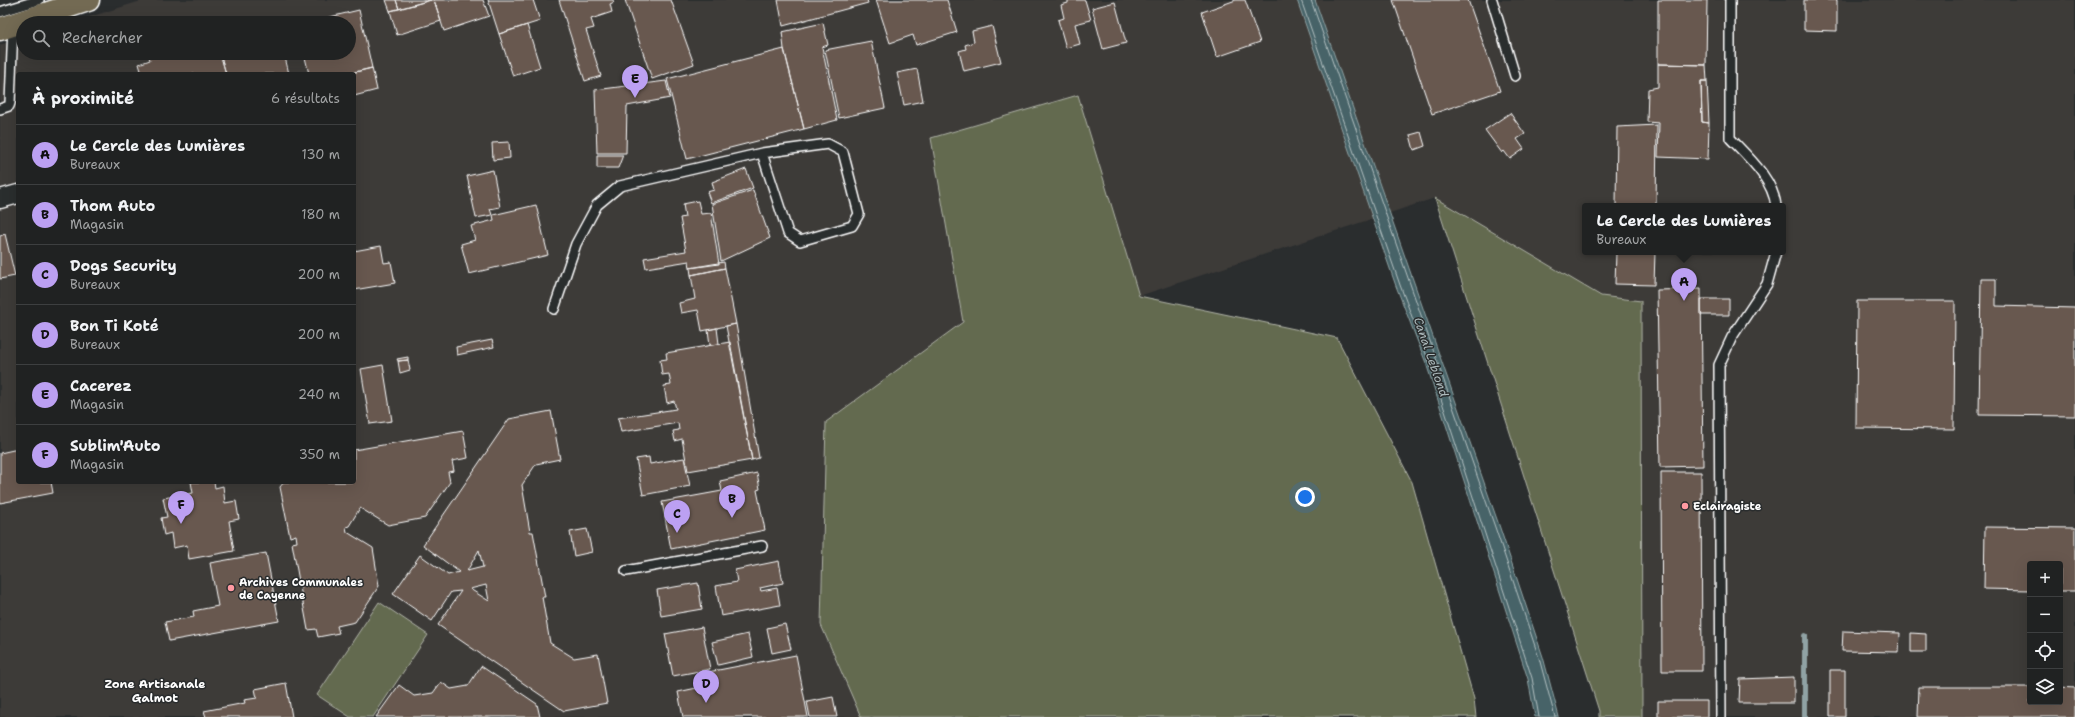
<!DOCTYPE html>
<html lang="fr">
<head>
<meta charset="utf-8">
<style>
	body { margin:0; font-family:"Shantell Sans",sans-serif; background:#282a2a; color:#f1f3f6 }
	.controls { position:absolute; right:12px; bottom:12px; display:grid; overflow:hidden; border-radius:4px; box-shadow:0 4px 16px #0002 }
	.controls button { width:36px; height:36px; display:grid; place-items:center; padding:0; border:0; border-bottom:1px solid #3d3f40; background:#202222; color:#f1f3f6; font:20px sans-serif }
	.you { position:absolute; left:1305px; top:497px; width:14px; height:14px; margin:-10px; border:3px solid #fff; border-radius:50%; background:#1a73e8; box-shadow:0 0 0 6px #1a73e833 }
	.badge { display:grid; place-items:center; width:26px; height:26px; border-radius:50%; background:#bca0f2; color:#111; font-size:13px; font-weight:700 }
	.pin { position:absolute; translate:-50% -33px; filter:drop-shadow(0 1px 2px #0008) }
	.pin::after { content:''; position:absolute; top:21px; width:14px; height:12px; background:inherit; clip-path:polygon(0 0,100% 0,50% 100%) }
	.popup { position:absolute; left:1582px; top:203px; width:204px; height:52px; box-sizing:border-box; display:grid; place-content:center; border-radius:4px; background:#202222; filter:drop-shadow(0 1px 3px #0005); font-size:13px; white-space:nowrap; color:#a2a4a5 }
	.popup b { font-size:15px; color:#f1f3f6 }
	.popup::after { content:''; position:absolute; left:50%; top:100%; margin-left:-8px; border:8px solid transparent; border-top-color:#202222 }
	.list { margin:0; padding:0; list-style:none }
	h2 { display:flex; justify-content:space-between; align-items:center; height:52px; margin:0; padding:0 16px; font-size:17px }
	h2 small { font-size:13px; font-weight:400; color:#a2a4a5 }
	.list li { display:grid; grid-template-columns:26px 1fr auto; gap:12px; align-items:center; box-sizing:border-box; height:60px; padding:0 16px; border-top:1px solid #3d3f40 }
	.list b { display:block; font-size:15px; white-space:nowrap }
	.list p { margin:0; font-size:13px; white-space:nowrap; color:#a2a4a5 }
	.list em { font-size:13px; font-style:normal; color:#a2a4a5 }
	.icon { flex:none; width:22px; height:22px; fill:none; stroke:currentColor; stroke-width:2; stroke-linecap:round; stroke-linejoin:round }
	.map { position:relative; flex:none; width:2075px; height:717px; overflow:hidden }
	.search { position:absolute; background:#202222; box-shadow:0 4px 16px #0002; left:16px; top:16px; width:340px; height:44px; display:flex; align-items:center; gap:10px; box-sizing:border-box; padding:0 14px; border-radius:22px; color:#a2a4a5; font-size:15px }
	.panel { position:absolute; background:#202222; box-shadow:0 4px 16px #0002; left:16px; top:72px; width:340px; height:412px; border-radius:4px }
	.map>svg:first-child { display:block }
	.built { fill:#3c3a38; fill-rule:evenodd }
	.green { fill:#636a50; stroke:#b1b4a8 }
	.water { fill:#466468; stroke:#90a2a4 }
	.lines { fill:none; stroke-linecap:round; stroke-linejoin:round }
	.shore { stroke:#b5c1c3; stroke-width:1 }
	.stream { stroke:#90a2a4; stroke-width:6 }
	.building { fill:#67584f; stroke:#fff; fill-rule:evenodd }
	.lane-casing { stroke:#fff; stroke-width:12 }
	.street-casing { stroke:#fff; stroke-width:21 }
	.primary-casing { stroke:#fff; stroke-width:25 }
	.lane { stroke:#2a2d2e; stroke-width:9 }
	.street { stroke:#2a2d2e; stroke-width:18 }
	.primary { stroke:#736b52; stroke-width:22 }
	.poi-dot { fill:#ff9aa2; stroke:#2a2d2e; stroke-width:1.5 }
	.labels { text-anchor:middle; stroke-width:3; stroke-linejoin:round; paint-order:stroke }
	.poi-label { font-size:11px; font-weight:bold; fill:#fff; stroke:#2a2d2e; text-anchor:start }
	.water-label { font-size:12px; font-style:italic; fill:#acb9bb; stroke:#2a2d2e }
	.neighbourhood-label { font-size:12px; font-weight:bold; fill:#fff; stroke:#2a2d2e }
</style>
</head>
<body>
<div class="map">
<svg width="2075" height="717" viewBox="0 0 2075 717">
	<rect width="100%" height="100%" fill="#2a2d2e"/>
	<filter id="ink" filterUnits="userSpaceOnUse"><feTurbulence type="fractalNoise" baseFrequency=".025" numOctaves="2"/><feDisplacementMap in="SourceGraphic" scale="8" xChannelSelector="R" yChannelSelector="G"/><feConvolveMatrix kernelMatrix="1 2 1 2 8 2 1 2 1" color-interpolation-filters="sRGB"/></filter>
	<g filter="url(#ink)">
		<path class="built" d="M 144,0 L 2075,0 L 2075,717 L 1642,717 L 1641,301 L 1601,296 L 1435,198 L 1139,296 L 1078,95 L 931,138 L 963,322 L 826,422 L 821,625 L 861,717 L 0,717 L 0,45 L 23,37 L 23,53 L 349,53 L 349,23 L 70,23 ZM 18,74 L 354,74 L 354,482 L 18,482 ZM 1585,206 L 1783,206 L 1783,252 L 1585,252 ZM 2030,564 L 2060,564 L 2060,702 L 2030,702 Z"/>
		<path class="green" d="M 1078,95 L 1139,296 L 1337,338 L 1412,482 L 1474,699 L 1476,717 L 861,717 L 821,625 L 826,422 L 963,322 L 931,138 Z
			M 1435,198 L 1601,296 L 1641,301 L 1642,717 L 1599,717 L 1599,711 Z
			M 379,602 L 428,635 L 373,717 L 350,717 L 317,695 Z"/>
		<path class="water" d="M 1297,0 L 1315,0 L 1500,528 L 1543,657 L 1559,717 L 1535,717 L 1528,679 L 1426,363 L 1396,286 Z"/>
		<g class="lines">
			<path class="shore" d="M 1301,0 L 1400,285 L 1429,362 L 1532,678 L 1539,717
				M 1311,0 L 1496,530 L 1539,658 L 1555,717"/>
			<path class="stream" d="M 1805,717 L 1805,636"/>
		</g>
		<path class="building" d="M 386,0 L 396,0 L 399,9 L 390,11 Z
			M 396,0 L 431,0 L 399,9 Z
			M 431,0 L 434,0 L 441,21 L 397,35 L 390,11 Z
			M 434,0 L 483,0 L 489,16 L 444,31 Z
			M 488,0 L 533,0 L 540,21 L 499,34 Z
			M 559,0 L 613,0 L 614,2 L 610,4 L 612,12 L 591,19 L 594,28 L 586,30 L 601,76 L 585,81 Z
			M 625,0 L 671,0 L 694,64 L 652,79 Z
			M 778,0 L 867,0 L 868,3 L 783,26 Z
			M 876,0 L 947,0 L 957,32 L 916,45 L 913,35 L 890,43 Z
			M 1068,0 L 1085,0 L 1091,20 L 1075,24 L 1080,44 L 1066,48 L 1058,20 L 1064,18 L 1061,5 L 1068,3 Z
			M 1236,0 L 1245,0 L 1260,42 L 1217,57 L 1202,12 Z
			M 1393,0 L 1468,0 L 1500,91 L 1432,114 Z
			M 1658,0 L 1707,0 L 1706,65 L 1658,64 Z
			M 1804,0 L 1837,0 L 1837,31 L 1804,30 Z
			M 1115,2 L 1126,43 L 1103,49 L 1092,8 Z
			M 359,10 L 372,68 L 347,74 L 309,74 L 304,53 L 349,53 L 349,23 L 296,23 L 307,20 L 309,22 Z
			M 823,23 L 828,45 L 822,47 L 837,120 L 804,129 L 784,49 L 782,32 Z
			M 527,25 L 540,67 L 513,76 L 499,34 Z
			M 992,26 L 1001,62 L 964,71 L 959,51 L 966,49 L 965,45 L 974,42 L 972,31 Z
			M 871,41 L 885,108 L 839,118 L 825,50 Z
			M 784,49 L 804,129 L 687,159 L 667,79 Z
			M 165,53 L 220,53 L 226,74 L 142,74 L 139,64 L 150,60 L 149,57 Z
			M 220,53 L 284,53 L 289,74 L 226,74 Z
			M 1658,64 L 1706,65 L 1707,81 L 1701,81 L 1702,122 L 1709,123 L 1708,159 L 1658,157 L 1659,123 L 1647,122 L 1648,89 L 1658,87 Z
			M 372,68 L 377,90 L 354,96 L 354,74 L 347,74 Z
			M 917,69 L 923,101 L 904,105 L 897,73 Z
			M 666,81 L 670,98 L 627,106 L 626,153 L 597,153 L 595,90 Z
			M 1701,81 L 1707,81 L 1709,123 L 1702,122 Z
			M 1510,113 L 1525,134 L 1517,139 L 1524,149 L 1510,159 L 1504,151 L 1502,153 L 1485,130 Z
			M 1657,125 L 1656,206 L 1616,206 L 1617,127 Z
			M 1421,132 L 1425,146 L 1414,150 L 1410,135 Z
			M 509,142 L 510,158 L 493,160 L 492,143 Z
			M 597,155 L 623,155 L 618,168 L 597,168 Z
			M 746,169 L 753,188 L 711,203 L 707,192 L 714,190 L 712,182 Z
			M 493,170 L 500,207 L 490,209 L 492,215 L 476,218 L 467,176 Z
			M 753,190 L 770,238 L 721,261 L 712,204 Z
			M 698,201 L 701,214 L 711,213 L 719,264 L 690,268 L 689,261 L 646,268 L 644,258 L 686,251 L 680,218 L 685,217 L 683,204 Z
			M 536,205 L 548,255 L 469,274 L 461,244 L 475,240 L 471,226 L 494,220 L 493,215 Z
			M 5,234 L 15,276 L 0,279 L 0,236 Z
			M 381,246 L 384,263 L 391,262 L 395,283 L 354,290 L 354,251 Z
			M 1616,252 L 1655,252 L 1654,285 L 1615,284 Z
			M 724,262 L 725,268 L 691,275 L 690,268 Z
			M 725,268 L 736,324 L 702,331 L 698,310 L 681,313 L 679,303 L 695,299 L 691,275 Z
			M 1981,279 L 1996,279 L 1996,306 L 2075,308 L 2075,416 L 1979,415 Z
			M 1701,289 L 1703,466 L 1660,467 L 1657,290 Z
			M 1701,299 L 1729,299 L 1729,315 L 1701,315 Z
			M 1857,301 L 1955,301 L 1954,429 L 1856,428 Z
			M 736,324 L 759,458 L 752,460 L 726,326 Z
			M 717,328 L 719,344 L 710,345 L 708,330 Z
			M 492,340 L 494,347 L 457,355 L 456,347 Z
			M 730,342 L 752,460 L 688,471 L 682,439 L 675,441 L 673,431 L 679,430 L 678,423 L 621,432 L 618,418 L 676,409 L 674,401 L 667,403 L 664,386 L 671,385 L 669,374 L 662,375 L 660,360 L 667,359 L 666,353 Z
			M 408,357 L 408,360 L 398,361 L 397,359 Z
			M 408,360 L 410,370 L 400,373 L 398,361 Z
			M 383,365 L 392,421 L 370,424 L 361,369 Z
			M 551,411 L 560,459 L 536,464 L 522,485 L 530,532 L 533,532 L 545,597 L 542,597 L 550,643 L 574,658 L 598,654 L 607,703 L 564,711 L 438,625 L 461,591 L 451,592 L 432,621 L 393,594 L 420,555 L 448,575 L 459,572 L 423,545 L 509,419 ZM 479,550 L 483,567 L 467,571 ZM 486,585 L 489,601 L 470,589 Z
			M 463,431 L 468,458 L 452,461 L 454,471 L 448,472 L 450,482 L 425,518 L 388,525 L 360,508 L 349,526 L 346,527 L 347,532 L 373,548 L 379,586 L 355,622 L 337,626 L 339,633 L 318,637 L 316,629 L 308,630 L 292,543 L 297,542 L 296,535 L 290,537 L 280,487 L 284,482 L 354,482 L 354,450 Z
			M 18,449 L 18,482 L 51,482 L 53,493 L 0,503 L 0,453 Z
			M 649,457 L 650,464 L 684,458 L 690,486 L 643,495 L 636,459 Z
			M 1661,472 L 1701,472 L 1702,671 L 1662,671 Z
			M 757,473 L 760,489 L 757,490 L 765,530 L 671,549 L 662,502 L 722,491 L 720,481 Z
			M 191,482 L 214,482 L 215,488 L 223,486 L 225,503 L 236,501 L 239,519 L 229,521 L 234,551 L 189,559 L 187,545 L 173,548 L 171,533 L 164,535 L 161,518 L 167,517 L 163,498 L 193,493 Z
			M 1985,527 L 2075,528 L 2075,591 L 2060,591 L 2060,564 L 2030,564 L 2030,590 L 1984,589 Z
			M 587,529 L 592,552 L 574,556 L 570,532 Z
			M 266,553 L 279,621 L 169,641 L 165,622 L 194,617 L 193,611 L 218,606 L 210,563 Z
			M 779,561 L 783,583 L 760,588 L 761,591 L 777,588 L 780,605 L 721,616 L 716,586 L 737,582 L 735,570 Z
			M 698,583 L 702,609 L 661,616 L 657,590 Z
			M 785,624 L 791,649 L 772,653 L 767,628 Z
			M 702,627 L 710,669 L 673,676 L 665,634 Z
			M 1843,631 L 1900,633 L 1899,652 L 1842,651 Z
			M 1911,633 L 1926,634 L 1926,652 L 1911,652 Z
			M 748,634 L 753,657 L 718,665 L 712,642 Z
			M 796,655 L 808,717 L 683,717 L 678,692 L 706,686 L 703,673 Z
			M 481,666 L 537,704 L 540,717 L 376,717 L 399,685 L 414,696 L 433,693 L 441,682 L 451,689 L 468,686 Z
			M 1830,670 L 1845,670 L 1845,717 L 1830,717 Z
			M 1794,677 L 1794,703 L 1739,703 L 1740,679 Z
			M 286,683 L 292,717 L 206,717 L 204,711 L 245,703 L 244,700 L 257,698 L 255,689 Z
			M 1919,687 L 2030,687 L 2030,702 L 2060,702 L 2060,687 L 2075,688 L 2075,717 L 1918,717 Z
			M 833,697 L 837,717 L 810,717 L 807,702 Z
			M 1658,701 L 1707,701 L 1707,717 L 1658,717 Z"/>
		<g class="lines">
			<defs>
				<path id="lane" d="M 1492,0 L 1515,76
					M 1730,0 L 1730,138 C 1748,157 1773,179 1776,206
					M 0,12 L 39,0
					M 0,109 L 9,106 L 10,103 L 13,25
					M 554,309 L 576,244 L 597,205 L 620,186 L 762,153 L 828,144 L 843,152 L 859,214 L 852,226 L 800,241 L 788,233 L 762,153
					M 626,571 L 762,546
					M 1721,717 L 1719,365 L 1732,337 L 1767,284 L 1776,252"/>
				<path id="street" d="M 0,199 L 18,194"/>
				<path id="primary" d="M 0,29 L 88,0"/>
			</defs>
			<use href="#lane" class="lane-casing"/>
			<use href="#street" class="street-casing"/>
			<use href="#primary" class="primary-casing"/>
			<use href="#lane" class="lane"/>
			<use href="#street" class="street"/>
			<use href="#primary" class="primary"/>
		</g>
	</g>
	<g class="poi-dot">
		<circle cx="1685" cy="506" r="4"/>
		<circle cx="231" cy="588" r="4"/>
	</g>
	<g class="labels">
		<g class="poi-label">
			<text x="1693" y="510">Eclairagiste</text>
			<text x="239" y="586">Archives Communales<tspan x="239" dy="13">de Cayenne</tspan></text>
		</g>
		<g class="water-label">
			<text transform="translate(1431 357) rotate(71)" y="4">Canal Leblond</text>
		</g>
		<g class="neighbourhood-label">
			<text x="155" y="688">Zone Artisanale<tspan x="155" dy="14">Galmot</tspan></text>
		</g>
	</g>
</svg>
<div class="controls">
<button>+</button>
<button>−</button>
<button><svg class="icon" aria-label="locate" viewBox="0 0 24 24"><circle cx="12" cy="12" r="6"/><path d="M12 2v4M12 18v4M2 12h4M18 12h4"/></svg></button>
<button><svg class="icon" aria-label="layers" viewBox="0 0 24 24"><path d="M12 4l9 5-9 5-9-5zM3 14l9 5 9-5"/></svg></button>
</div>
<div class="you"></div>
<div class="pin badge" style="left:1684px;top:301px">A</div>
<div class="popup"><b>Le Cercle des Lumières</b>Bureaux</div>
<div class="pin badge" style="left:732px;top:518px">B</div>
<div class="pin badge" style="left:677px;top:533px">C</div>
<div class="pin badge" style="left:706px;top:703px">D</div>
<div class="pin badge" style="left:635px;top:98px">E</div>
<div class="pin badge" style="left:181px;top:524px">F</div>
<div class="search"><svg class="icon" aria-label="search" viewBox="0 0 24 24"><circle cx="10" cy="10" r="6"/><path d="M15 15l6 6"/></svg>Rechercher</div>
<section class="panel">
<h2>À proximité<small>6 résultats</small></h2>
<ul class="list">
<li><span class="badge">A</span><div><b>Le Cercle des Lumières</b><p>Bureaux</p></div><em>130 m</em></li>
<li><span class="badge">B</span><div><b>Thom Auto</b><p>Magasin</p></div><em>180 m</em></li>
<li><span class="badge">C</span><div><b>Dogs Security</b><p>Bureaux</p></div><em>200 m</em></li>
<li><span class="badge">D</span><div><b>Bon Ti Koté</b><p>Bureaux</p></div><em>200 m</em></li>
<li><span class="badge">E</span><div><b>Cacerez</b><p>Magasin</p></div><em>240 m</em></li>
<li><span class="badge">F</span><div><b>Sublim'Auto</b><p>Magasin</p></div><em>350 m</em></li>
</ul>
</section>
</div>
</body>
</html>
